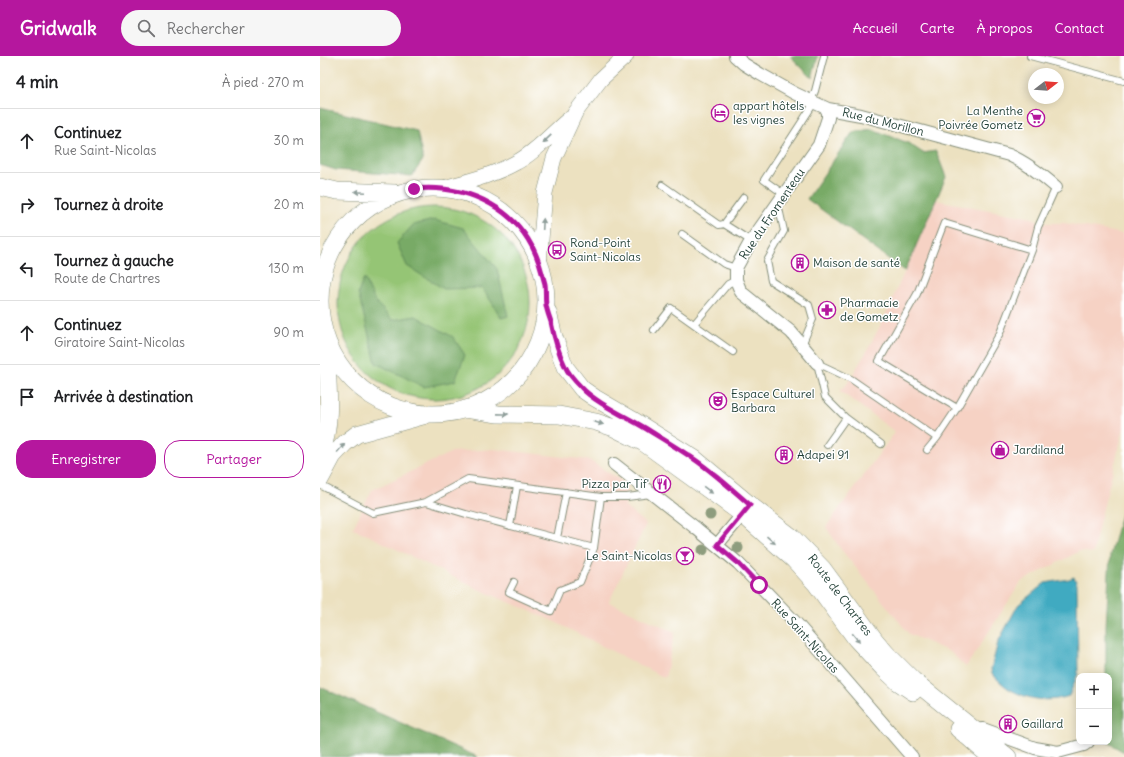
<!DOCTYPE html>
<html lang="fr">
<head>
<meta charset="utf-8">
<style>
	body { margin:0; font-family:Delius,sans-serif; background:#f6f6f6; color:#202124 }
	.controls { position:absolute; right:12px; bottom:12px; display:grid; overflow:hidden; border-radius:8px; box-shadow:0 2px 10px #0003 }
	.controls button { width:36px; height:36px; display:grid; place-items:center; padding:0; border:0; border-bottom:1px solid #e0e0e0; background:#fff; color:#202124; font:20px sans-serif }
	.compass { position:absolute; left:708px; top:12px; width:36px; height:36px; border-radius:50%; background:#fff; box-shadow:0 2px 10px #0003; rotate:73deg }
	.stop { position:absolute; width:12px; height:12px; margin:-9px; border:3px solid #b5179e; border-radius:50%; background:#fff }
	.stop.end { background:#b5179e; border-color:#fff; box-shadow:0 1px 4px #0008 }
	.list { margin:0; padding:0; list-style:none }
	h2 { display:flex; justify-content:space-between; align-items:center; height:52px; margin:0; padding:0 16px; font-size:17px }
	h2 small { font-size:13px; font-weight:400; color:#757577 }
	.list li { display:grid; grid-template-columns:26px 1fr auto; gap:12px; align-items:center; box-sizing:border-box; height:64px; padding:0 16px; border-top:1px solid #e0e0e0 }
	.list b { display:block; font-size:15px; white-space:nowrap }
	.list p { margin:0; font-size:13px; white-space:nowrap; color:#757577 }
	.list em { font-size:13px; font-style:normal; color:#757577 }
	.actions { display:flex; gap:8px; padding:12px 16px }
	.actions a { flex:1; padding:9px 0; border:1px solid #b5179e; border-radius:16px; text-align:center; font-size:14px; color:#b5179e }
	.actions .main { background:#b5179e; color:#fff }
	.icon { flex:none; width:22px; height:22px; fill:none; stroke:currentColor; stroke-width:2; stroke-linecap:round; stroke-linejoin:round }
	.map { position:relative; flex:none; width:804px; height:701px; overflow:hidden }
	header { display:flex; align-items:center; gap:24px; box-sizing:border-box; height:56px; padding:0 20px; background:#b5179e; color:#fff }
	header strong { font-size:19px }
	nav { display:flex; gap:22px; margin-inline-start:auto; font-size:14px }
	.search { width:280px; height:36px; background:#f6f6f6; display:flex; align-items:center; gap:10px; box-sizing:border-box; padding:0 14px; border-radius:22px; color:#757577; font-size:15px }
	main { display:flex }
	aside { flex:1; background:#fff }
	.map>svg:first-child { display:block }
	.built { fill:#f6d2c4 }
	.green { fill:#95c575; stroke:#5a8154 }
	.forest { fill:#78aa66; stroke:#4c744d }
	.water { fill:#41aac1; stroke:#30747a }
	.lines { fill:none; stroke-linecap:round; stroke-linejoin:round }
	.service-casing { stroke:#868f7a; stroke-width:8 }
	.minor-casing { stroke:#868f7a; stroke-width:14 }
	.tertiary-casing { stroke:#868f7a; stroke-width:16 }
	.secondary-casing { stroke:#868f7a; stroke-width:18 }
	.service { stroke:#fff; stroke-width:6 }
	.minor { stroke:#fff; stroke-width:12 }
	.tertiary { stroke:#fff; stroke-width:15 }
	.secondary { stroke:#fff; stroke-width:17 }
	.tree { fill:#8e9d7e }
	.oneway { fill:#8f9e9a }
	.route { stroke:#b5179e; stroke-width:5 }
	.labels { text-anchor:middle; stroke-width:3; stroke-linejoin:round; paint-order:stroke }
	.poi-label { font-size:12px; fill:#1f3d34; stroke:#fff; text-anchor:start }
	.street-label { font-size:12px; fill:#1f3d34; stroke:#fff }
</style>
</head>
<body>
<header>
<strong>Gridwalk</strong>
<div class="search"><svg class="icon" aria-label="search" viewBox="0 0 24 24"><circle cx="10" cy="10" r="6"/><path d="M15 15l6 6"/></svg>Rechercher</div>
<nav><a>Accueil</a><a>Carte</a><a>À propos</a><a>Contact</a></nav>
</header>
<main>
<aside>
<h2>4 min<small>À pied · 270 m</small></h2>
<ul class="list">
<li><svg class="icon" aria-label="ahead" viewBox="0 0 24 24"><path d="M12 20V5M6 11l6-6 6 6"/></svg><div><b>Continuez</b><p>Rue Saint-Nicolas</p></div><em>30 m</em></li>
<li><svg class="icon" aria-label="right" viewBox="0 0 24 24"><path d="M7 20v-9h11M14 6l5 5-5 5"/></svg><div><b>Tournez à droite</b></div><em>20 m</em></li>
<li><svg class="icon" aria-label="left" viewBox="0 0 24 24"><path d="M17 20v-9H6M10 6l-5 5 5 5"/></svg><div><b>Tournez à gauche</b><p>Route de Chartres</p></div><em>130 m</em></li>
<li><svg class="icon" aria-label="ahead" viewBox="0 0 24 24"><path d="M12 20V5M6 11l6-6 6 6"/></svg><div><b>Continuez</b><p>Giratoire Saint-Nicolas</p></div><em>90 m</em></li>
<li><svg class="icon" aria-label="arrive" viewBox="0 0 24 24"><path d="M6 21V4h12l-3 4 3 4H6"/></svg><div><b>Arrivée à destination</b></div></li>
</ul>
<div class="actions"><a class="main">Enregistrer</a><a>Partager</a></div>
</aside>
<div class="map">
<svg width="804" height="701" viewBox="0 0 804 701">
	<rect width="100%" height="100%" fill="#fff"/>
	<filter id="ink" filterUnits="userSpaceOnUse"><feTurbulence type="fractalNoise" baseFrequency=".025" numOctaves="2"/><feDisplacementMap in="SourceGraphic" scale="8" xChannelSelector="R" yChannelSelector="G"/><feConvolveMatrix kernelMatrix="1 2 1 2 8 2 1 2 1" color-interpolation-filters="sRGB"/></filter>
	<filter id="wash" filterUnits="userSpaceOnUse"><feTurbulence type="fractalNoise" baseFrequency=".012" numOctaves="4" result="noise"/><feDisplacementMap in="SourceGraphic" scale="16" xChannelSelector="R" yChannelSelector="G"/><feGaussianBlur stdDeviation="0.9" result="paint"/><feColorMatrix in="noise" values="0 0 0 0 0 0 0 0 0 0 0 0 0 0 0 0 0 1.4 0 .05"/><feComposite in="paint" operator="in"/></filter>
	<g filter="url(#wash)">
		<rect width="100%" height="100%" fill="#ece1c0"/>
		<path class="built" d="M 615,144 L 713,162 L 720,166 L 728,167 L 744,167 L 804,178 L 804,372 L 780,464 L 773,497 L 760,495 L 701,526 L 646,611 L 630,596 L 589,578 L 520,492 L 506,471 L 575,376 L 520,335 L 527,328 L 547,295 L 562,266 L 585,215 Z
			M 174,393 L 269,404 L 308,429 L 305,451 L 326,468 L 289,546 L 355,576 L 345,622 L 233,565 L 158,533 L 33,472 L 52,434 L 132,396 Z"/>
		<path class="green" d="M18 247a96 96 0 1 1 192 0a96 96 0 1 1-192 0Z"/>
		<path class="forest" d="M 471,0 L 498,0 L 492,22 L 471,1 Z
			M 0,52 L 97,75 L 103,104 L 92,120 L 16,114 L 0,109 Z
			M 552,73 L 588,87 L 603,97 L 616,95 L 626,121 L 585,215 L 487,143 L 533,76 Z
			M 114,164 L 143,172 L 177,213 L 188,260 L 181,262 L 173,248 L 162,232 L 124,233 L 87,210 L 77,187 L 93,169 Z
			M 44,222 L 55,245 L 72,264 L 96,260 L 133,281 L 145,299 L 135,325 L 104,331 L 56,307 L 38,237 Z
			M 803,451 L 804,451 L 804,696 L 787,686 L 789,686 L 789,620 L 786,620 L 786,570 L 790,499 Z
			M 0,631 L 158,701 L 0,701 Z"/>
		<path class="water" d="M 754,521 L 757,528 L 758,618 L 749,640 C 729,647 708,644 689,633 C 683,629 677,623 672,618 L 671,613 L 678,586 L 698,549 L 725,527 L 749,523 Z"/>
	</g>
	<g filter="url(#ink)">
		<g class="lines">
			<defs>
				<path id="service" d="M 710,0 L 804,25
					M 491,45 L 495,35 L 504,0
					M 342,129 L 399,169 L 404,168
					M 465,139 L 444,124 L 494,47
					M 424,141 L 404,168 L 431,185
					M 458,148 L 464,175 L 447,205 L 451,225 L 489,249 L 493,263 L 482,289
					M 362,178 L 404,208 L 416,212
					M 374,268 L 408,228 L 416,224
					M 334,274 L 351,252 L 413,296
					M 497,307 L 531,323 L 617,382
					M 497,307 L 505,341 L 526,362 L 561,388
					M 637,352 L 559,305 L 597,238 L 624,167 L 712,194
					M 507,389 L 526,362
					M 607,394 L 617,382 L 637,352 L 680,277 L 712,194 L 718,171 L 736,131
					M 0,429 L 53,457 L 106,446 L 148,423 L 281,441 L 274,492 L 146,458 L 106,446
					M 281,441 L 307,441 L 331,438
					M 190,470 L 197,430
					M 237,482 L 246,436
					M 194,526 L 189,536 L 231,555 L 240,534 L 260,526 L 274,492"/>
				<path id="minor" d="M 415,0 L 424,8 L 440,18 L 474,37 L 508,53 L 541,59 L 689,99 C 707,107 721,118 736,131
					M 497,307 L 471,276 L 421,236 L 416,224 L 416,212 L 431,185 L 499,89 L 508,62 L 508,53
					M 294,408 L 377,473 L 418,507 L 476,567 L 592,701
					M 397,489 L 427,453
					M 655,674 L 663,673 L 715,692 L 738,696 L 764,689 L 768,686"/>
				<path id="tertiary" d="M 124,132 C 149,125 174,119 197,106 C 216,96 232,77 249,63
					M 219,207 L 225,137 L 234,102 L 255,57 L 281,23 L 306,0"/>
				<path id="secondary" d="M 0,131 L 17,135 L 75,137
					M0 245a113 113 0 1 1 226 0a113 113 0 1 1-226 0Z
					M 228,256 L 234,281 L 245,311 L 262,333 L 275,342 L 311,363 L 375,403 L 430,449 L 472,481 L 503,513 L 555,584 L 566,597 L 593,624 L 688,701
					M 145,353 L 178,358 L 239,359 L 276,366 L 294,372 L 324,387 L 422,458 L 474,504 L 496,528 L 536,583 L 563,612 L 578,626 L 593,636
					M 0,401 C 14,365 7,324 6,286
					M 0,424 L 13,400 L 25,387 L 37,378 L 106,359
					M 638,673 C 650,682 659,692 671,701"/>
			</defs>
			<use href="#service" class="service-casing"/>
			<use href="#minor" class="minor-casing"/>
			<use href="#tertiary" class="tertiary-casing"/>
			<use href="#secondary" class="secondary-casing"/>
			<use href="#service" class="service"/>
			<use href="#minor" class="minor"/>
			<use href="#tertiary" class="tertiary"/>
			<use href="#secondary" class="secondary"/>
		</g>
		<g class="tree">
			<circle cx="390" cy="459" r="5.5"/>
			<circle cx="418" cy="492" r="5.5"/>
			<circle cx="383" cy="494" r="5.5"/>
		</g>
		<defs><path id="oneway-solid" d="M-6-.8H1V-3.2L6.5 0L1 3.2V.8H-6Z"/></defs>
		<g class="oneway">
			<use href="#oneway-solid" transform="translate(227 83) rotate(136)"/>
			<use href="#oneway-solid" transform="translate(40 136) rotate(-178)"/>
			<use href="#oneway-solid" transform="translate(223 168) rotate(-87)"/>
			<use href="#oneway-solid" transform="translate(183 358) rotate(1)"/>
			<use href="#oneway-solid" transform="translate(278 367) rotate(16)"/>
			<use href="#oneway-solid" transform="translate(21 392) rotate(-48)"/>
			<use href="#oneway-solid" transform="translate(388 434) rotate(36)"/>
			<use href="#oneway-solid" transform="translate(451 484) rotate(41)"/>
			<use href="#oneway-solid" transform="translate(536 582) rotate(51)"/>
		</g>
	</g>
	<g class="lines" filter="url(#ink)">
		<path class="route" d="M 94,133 C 149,128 201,153 219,207 C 221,213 223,221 225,228 C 226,235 225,242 226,249 C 227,255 229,260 231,266 C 234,281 238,296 245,310 C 248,317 255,325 261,331 C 274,346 307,361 325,372 C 341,382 358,392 374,403 C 393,416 412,433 430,449 L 397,489 L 418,507 L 439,529"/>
	</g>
	<defs>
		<symbol id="hotel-ring" viewBox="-11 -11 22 22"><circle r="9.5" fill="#fff" stroke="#b5179e" stroke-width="1.5"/><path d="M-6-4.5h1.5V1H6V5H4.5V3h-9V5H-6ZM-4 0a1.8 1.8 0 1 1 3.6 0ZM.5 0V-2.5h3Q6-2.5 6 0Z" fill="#b5179e"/></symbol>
		<symbol id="supermarket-ring" viewBox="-11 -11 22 22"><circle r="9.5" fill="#fff" stroke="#b5179e" stroke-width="1.5"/><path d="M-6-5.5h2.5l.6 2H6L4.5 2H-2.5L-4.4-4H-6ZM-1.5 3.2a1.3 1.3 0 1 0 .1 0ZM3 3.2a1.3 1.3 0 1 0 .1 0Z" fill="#b5179e"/></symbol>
		<symbol id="bus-ring" viewBox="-11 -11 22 22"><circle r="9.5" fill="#fff" stroke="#b5179e" stroke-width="1.5"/><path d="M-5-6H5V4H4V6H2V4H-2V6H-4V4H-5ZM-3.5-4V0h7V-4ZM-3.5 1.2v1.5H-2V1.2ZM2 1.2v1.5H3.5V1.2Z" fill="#b5179e"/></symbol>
		<symbol id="building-ring" viewBox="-11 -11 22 22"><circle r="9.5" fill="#fff" stroke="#b5179e" stroke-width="1.5"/><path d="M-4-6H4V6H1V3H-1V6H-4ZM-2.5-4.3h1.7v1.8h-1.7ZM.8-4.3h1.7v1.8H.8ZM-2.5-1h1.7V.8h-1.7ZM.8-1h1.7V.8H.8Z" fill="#b5179e"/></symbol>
		<symbol id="pharmacy-ring" viewBox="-11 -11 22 22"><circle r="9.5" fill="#fff" stroke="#b5179e" stroke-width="1.5"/><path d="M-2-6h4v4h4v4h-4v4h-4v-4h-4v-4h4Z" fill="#b5179e"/></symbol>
		<symbol id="theatre-ring" viewBox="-11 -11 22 22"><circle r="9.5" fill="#fff" stroke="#b5179e" stroke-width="1.5"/><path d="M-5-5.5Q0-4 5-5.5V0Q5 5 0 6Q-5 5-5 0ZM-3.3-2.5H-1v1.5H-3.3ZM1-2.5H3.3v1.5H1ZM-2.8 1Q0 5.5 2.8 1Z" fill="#b5179e"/></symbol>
		<symbol id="shop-ring" viewBox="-11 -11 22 22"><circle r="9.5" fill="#fff" stroke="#b5179e" stroke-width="1.5"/><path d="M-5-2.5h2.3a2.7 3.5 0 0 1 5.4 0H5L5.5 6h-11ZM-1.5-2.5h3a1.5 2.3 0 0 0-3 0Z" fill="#b5179e"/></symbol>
		<symbol id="restaurant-ring" viewBox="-11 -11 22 22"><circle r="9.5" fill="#fff" stroke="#b5179e" stroke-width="1.5"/><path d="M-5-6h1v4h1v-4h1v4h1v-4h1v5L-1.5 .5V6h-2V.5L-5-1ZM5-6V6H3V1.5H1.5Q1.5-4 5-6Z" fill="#b5179e"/></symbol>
		<symbol id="bar-ring" viewBox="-11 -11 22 22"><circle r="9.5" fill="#fff" stroke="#b5179e" stroke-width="1.5"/><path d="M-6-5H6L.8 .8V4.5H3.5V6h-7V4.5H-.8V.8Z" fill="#b5179e"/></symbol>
	</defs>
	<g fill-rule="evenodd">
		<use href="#hotel-ring" x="390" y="47" width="20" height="20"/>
		<use href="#supermarket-ring" x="706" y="52" width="20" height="20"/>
		<use href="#bus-ring" x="227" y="184" width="20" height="20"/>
		<use href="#building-ring" x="470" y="197" width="20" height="20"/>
		<use href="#pharmacy-ring" x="497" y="244" width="20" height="20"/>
		<use href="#theatre-ring" x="388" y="335" width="20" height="20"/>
		<use href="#shop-ring" x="670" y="384" width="20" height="20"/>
		<use href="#building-ring" x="454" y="389" width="20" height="20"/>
		<use href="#restaurant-ring" x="332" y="418" width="20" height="20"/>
		<use href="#bar-ring" x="355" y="490" width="20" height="20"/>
		<use href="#building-ring" x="678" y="658" width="20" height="20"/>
	</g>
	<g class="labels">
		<g class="poi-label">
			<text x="413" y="54">appart hôtels<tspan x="413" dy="14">les vignes</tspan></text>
			<text x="703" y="59" text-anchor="end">La Menthe<tspan x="703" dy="14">Poivrée Gometz</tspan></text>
			<text x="250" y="191">Rond-Point<tspan x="250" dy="14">Saint-Nicolas</tspan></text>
			<text x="493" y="211">Maison de santé</text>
			<text x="520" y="251">Pharmacie<tspan x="520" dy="14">de Gometz</tspan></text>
			<text x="411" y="342">Espace Culturel<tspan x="411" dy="14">Barbara</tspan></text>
			<text x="693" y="398">Jardiland</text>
			<text x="477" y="403">Adapei 91</text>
			<text x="329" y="432" text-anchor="end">Pizza par Tif'</text>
			<text x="352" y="504" text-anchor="end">Le Saint-Nicolas</text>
			<text x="701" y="672">Gaillard</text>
		</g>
		<g class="street-label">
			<text transform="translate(563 66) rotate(14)" y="4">Rue du Morillon</text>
			<text transform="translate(452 158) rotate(-56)" y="4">Rue du Fromenteau</text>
			<text transform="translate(520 539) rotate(53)" y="4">Route de Chartres</text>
			<text transform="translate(485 580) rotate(48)" y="4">Rue Saint-Nicolas</text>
		</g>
	</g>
</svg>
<div class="controls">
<button>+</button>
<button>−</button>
</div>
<svg class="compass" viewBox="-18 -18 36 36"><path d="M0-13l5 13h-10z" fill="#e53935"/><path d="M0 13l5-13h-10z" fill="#757577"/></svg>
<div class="stop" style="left:439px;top:529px"></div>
<div class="stop end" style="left:94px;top:133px"></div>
</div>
</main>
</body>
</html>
